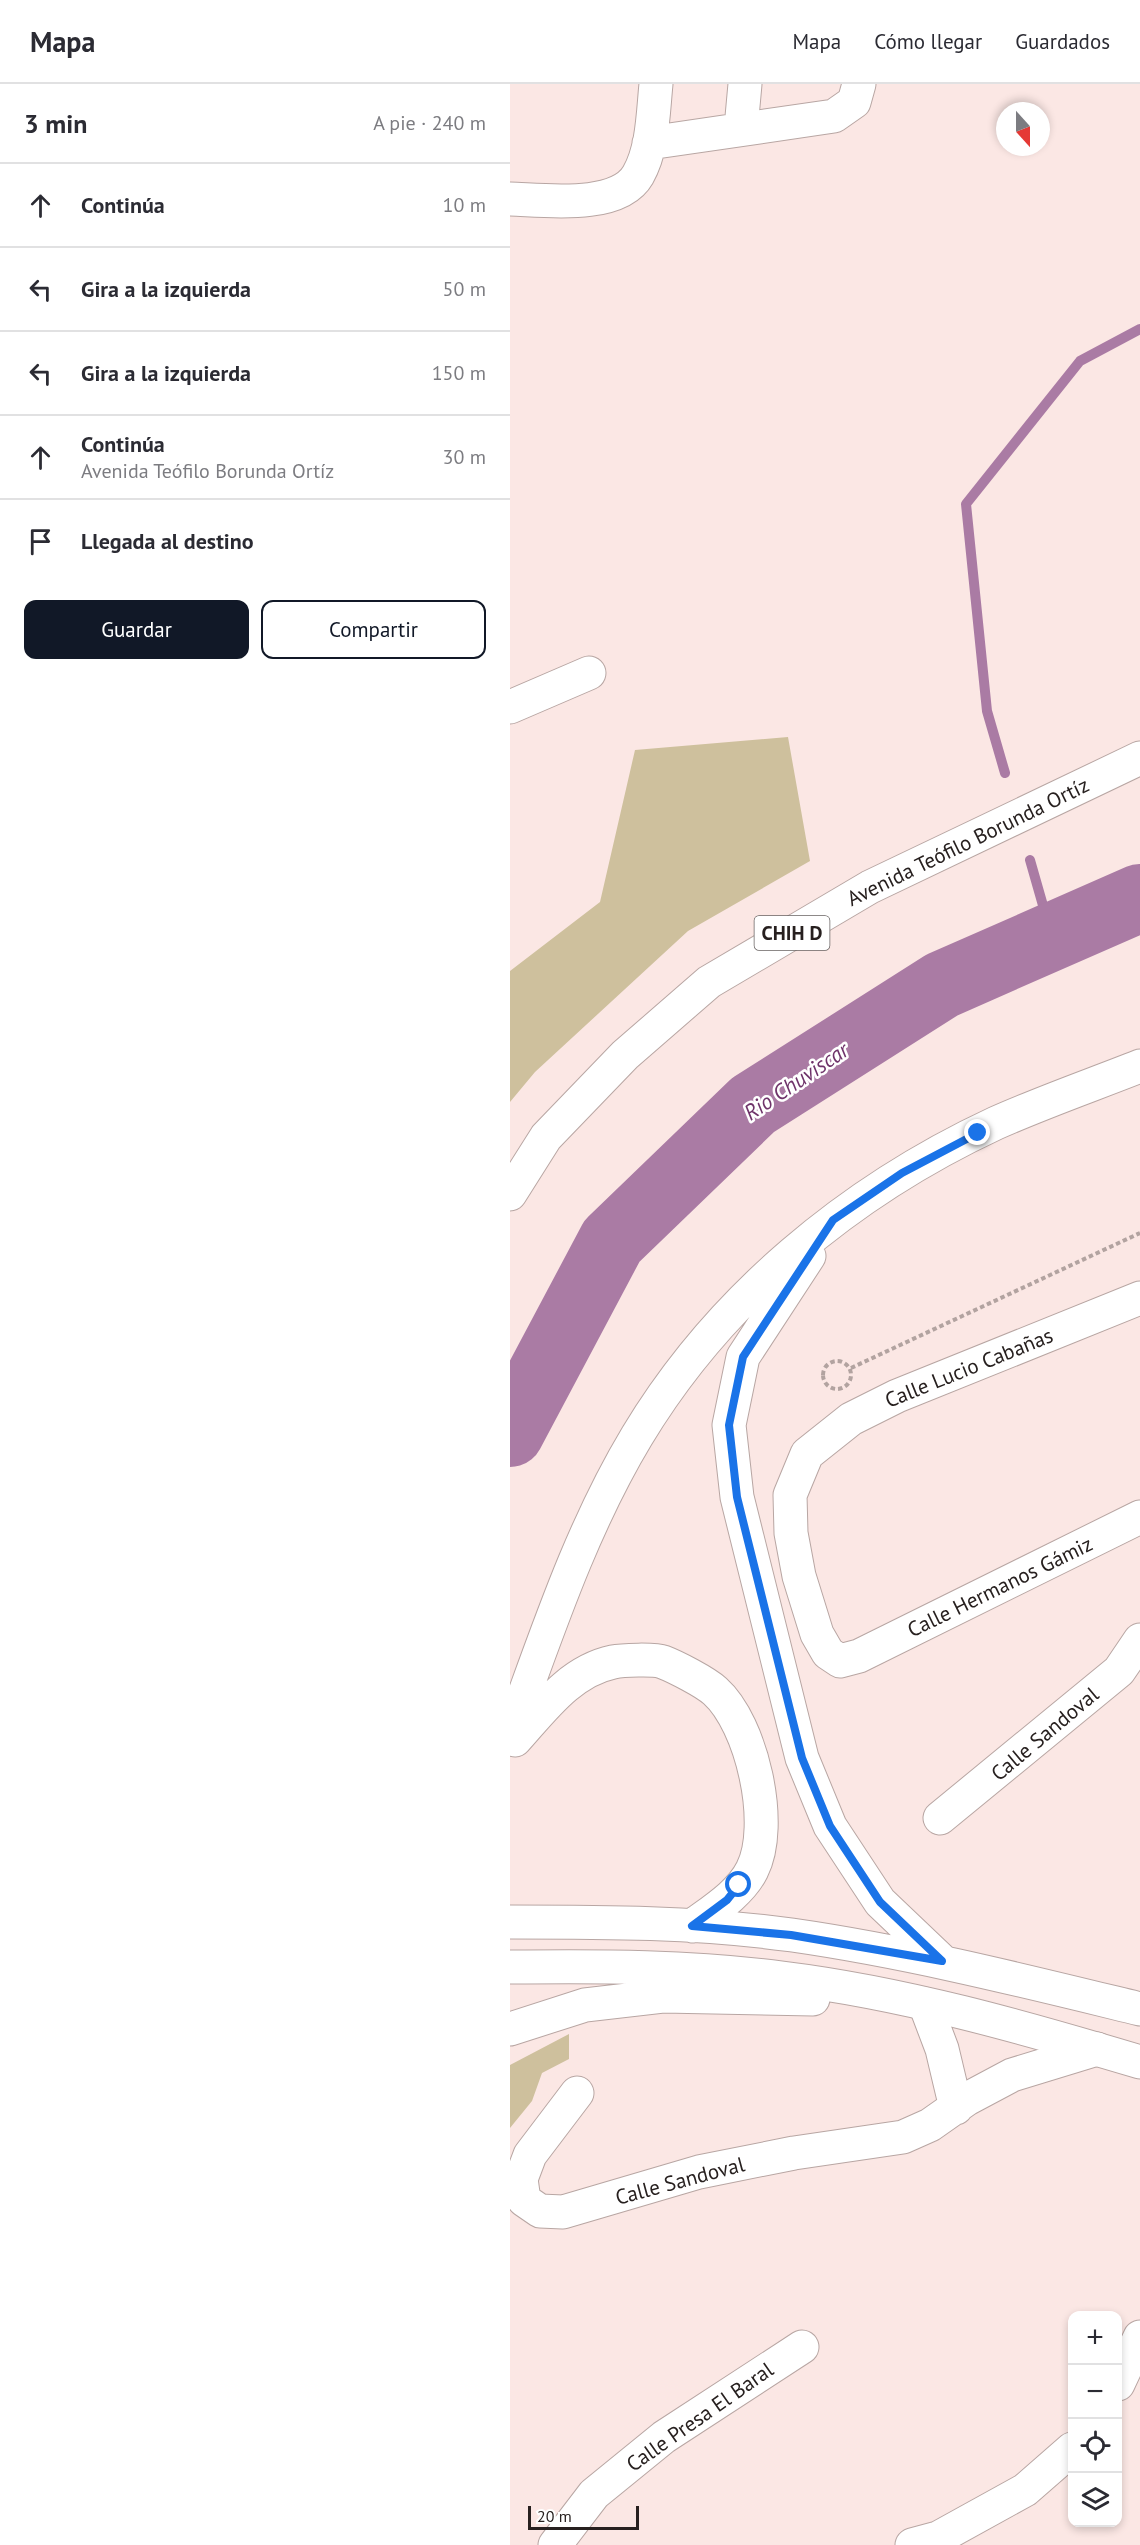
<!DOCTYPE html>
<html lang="es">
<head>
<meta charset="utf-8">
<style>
	body { margin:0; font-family:"PT Sans",sans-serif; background:#f7f7f7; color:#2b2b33 }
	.controls { position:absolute; right:18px; bottom:18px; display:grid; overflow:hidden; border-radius:12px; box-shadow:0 3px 9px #0003 }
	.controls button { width:54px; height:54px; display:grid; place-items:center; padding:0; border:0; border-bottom:2px solid #e1e1e2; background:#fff; color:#2b2b33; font:30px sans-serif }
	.compass { position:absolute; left:486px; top:18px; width:54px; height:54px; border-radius:50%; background:#fff; box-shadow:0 3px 9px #0003; rotate:159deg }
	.scale { position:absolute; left:18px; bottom:15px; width:111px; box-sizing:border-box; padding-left:6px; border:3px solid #27201f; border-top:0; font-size:16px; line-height:21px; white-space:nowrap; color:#27201f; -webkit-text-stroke:4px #fff; paint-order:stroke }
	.stop { position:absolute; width:18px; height:18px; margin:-14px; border:4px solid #1a73e8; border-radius:50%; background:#fff }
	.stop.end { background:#1a73e8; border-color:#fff; box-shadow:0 2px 6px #0008 }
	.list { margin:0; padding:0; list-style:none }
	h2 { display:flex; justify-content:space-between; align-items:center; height:78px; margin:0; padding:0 24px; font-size:26px }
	h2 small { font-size:20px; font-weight:400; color:#7c7c81 }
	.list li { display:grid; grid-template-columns:39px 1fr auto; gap:18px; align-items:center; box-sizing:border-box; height:84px; padding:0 24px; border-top:2px solid #e1e1e2 }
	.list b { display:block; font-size:22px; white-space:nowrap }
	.list p { margin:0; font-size:20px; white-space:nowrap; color:#7c7c81 }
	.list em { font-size:20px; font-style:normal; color:#7c7c81 }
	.actions { display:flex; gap:12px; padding:18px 24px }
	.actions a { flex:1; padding:14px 0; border:2px solid #111827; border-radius:12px; text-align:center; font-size:21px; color:#111827 }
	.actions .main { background:#111827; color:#fff }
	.icon { flex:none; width:33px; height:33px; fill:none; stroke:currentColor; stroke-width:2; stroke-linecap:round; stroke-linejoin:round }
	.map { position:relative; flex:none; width:630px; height:2461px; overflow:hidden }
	header { display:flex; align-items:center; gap:36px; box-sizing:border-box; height:84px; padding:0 30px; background:#fff; border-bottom:2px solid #e1e1e2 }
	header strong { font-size:28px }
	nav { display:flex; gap:33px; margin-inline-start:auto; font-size:21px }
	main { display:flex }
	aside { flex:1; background:#fff }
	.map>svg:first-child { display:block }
	.green { fill:#cec09d }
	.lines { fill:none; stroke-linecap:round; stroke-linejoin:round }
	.stream { stroke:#aa7ba4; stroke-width:10 }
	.river { stroke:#aa7ba4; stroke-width:68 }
	.minor-casing { stroke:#b8a6a3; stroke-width:35 }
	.major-casing { stroke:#b8a6a3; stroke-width:35 }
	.path { stroke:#b2a3a0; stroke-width:4; stroke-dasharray:4.5 3; stroke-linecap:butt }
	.minor { stroke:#fff; stroke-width:33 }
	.major { stroke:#fff; stroke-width:33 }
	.route { stroke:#1a73e8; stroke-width:8 }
	.labels { text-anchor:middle; stroke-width:5; stroke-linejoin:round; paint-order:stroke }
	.shield { fill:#fff; stroke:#686362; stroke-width:1.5 }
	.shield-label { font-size:20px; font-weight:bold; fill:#27201f }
	.street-label { font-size:21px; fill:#27201f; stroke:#fff }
	.water-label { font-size:22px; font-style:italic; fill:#6f336a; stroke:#fff }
</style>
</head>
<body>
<header>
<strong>Mapa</strong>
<nav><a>Mapa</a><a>Cómo llegar</a><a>Guardados</a></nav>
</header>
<main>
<aside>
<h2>3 min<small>A pie · 240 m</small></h2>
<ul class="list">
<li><svg class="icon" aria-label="ahead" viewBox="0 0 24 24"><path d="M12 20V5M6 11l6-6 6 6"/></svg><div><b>Continúa</b></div><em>10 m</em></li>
<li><svg class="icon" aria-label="left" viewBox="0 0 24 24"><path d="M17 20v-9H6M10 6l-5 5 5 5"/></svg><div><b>Gira a la izquierda</b></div><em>50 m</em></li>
<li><svg class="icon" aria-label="left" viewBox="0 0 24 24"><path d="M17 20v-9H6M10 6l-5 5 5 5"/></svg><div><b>Gira a la izquierda</b></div><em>150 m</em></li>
<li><svg class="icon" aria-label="ahead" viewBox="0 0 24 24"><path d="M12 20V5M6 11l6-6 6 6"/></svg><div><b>Continúa</b><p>Avenida Teófilo Borunda Ortíz</p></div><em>30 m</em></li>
<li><svg class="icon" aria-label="arrive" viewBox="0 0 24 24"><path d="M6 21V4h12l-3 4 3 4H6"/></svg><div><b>Llegada al destino</b></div></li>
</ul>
<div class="actions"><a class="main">Guardar</a><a>Compartir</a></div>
</aside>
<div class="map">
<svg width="630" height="2461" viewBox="0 0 630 2461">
	<rect width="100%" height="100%" fill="#fbe7e4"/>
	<path class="green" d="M 278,653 L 300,777 L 178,847 L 25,988 L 0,1018 L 0,887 L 90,818 L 125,666 Z
		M 59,1950 L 59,1975 L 32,1989 L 22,2017 L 0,2044 L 0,1981 Z"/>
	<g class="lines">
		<path class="stream" d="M 495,689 L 477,627 L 456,420 L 570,277 L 630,245
			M 520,776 L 542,853"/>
		<path class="river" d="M 0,1349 L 102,1157 L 243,1021 L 432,901 L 630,814"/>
		<defs>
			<path id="minor" d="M 231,44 L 235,0
				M 139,59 L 324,32 L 344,18 L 349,0
				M 0,115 C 34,116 108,126 128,91 C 143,65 143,29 146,0
				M 0,623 L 79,589
				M 630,1214 L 387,1312 L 341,1335 L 297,1370 L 280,1411 L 281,1449 L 289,1492 L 307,1550 L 318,1569 L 330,1577 L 349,1572 L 630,1433
				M 430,1734 L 609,1587 L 630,1556
				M 415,1920 L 432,1965 L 446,2024
				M 67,2009 L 20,2071 L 11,2095 L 14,2116 L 30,2127 L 53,2128 L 189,2088 L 284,2069 L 393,2053 L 420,2041 L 457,2015 L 502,1991 L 587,1965
				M 608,2300 L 630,2253
				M 45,2461 L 84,2410 L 154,2353 L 292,2263
				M 402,2461 L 428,2454 L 515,2406 L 562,2365"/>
			<path id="major" d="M 0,1110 L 36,1053 L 115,971 L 199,898 L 360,803 L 630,674
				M 299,1172 L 233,1273 L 219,1341 L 227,1413 L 292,1674 L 320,1742 L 370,1818 L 432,1877
				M 0,1650 C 37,1549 71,1445 127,1352 C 210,1214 340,1107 486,1039 C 533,1018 582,1001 630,982
				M 5,1656 C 33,1625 60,1587 103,1578 C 112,1576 145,1575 153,1578 C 166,1583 195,1598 205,1607 C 242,1640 265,1741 242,1786 C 230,1810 202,1827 182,1842
				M 0,1838 C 94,1838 188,1838 282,1851 C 400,1868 515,1897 630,1925
				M 0,1883 C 91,1882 182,1882 272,1894 C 394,1909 513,1943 630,1978
				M 0,1945 L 75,1921 L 153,1912 L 303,1915"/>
		</defs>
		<use href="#minor" class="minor-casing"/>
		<use href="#major" class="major-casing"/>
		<path class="path" d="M313 1291a14 14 0 1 1 28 0a14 14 0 1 1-28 0Z
			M 341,1284 L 630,1149"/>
		<use href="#minor" class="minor"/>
		<use href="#major" class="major"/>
	</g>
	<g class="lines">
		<path class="route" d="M 229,1801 L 217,1816 L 182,1842 L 281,1851 L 432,1877 L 370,1818 L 320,1742 L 292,1674 L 227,1413 L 219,1341 L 233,1273 L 323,1136 L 392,1089 L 468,1049"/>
	</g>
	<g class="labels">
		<rect class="shield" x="244.5" y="832" width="75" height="34" rx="4.5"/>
		<g class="shield-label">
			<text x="282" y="856">CHIH D</text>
		</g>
		<g class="street-label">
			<text transform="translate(458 758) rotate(-26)" y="7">Avenida Teófilo Borunda Ortíz</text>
			<text transform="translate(459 1284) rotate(-22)" y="7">Calle Lucio Cabañas</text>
			<text transform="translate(490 1503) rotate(-26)" y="7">Calle Hermanos Gámiz</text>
			<text transform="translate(535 1650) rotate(-40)" y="7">Calle Sandoval</text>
			<text transform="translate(170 2097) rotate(-15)" y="7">Calle Sandoval</text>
			<text transform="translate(190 2333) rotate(-35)" y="7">Calle Presa El Baral</text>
		</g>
		<g class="water-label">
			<text transform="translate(286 997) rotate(-34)" y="8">Rio Chuviscar</text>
		</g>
	</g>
</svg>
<div class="controls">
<button>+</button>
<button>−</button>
<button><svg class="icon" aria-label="locate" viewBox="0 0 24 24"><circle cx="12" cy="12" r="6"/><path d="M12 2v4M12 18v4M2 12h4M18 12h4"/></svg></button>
<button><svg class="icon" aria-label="layers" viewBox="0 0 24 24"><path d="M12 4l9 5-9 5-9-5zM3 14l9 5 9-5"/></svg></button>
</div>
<svg class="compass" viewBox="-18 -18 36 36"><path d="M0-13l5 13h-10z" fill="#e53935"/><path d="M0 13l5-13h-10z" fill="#7c7c81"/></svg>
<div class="scale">20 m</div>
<div class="stop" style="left:229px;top:1801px"></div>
<div class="stop end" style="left:468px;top:1049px"></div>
</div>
</main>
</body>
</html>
